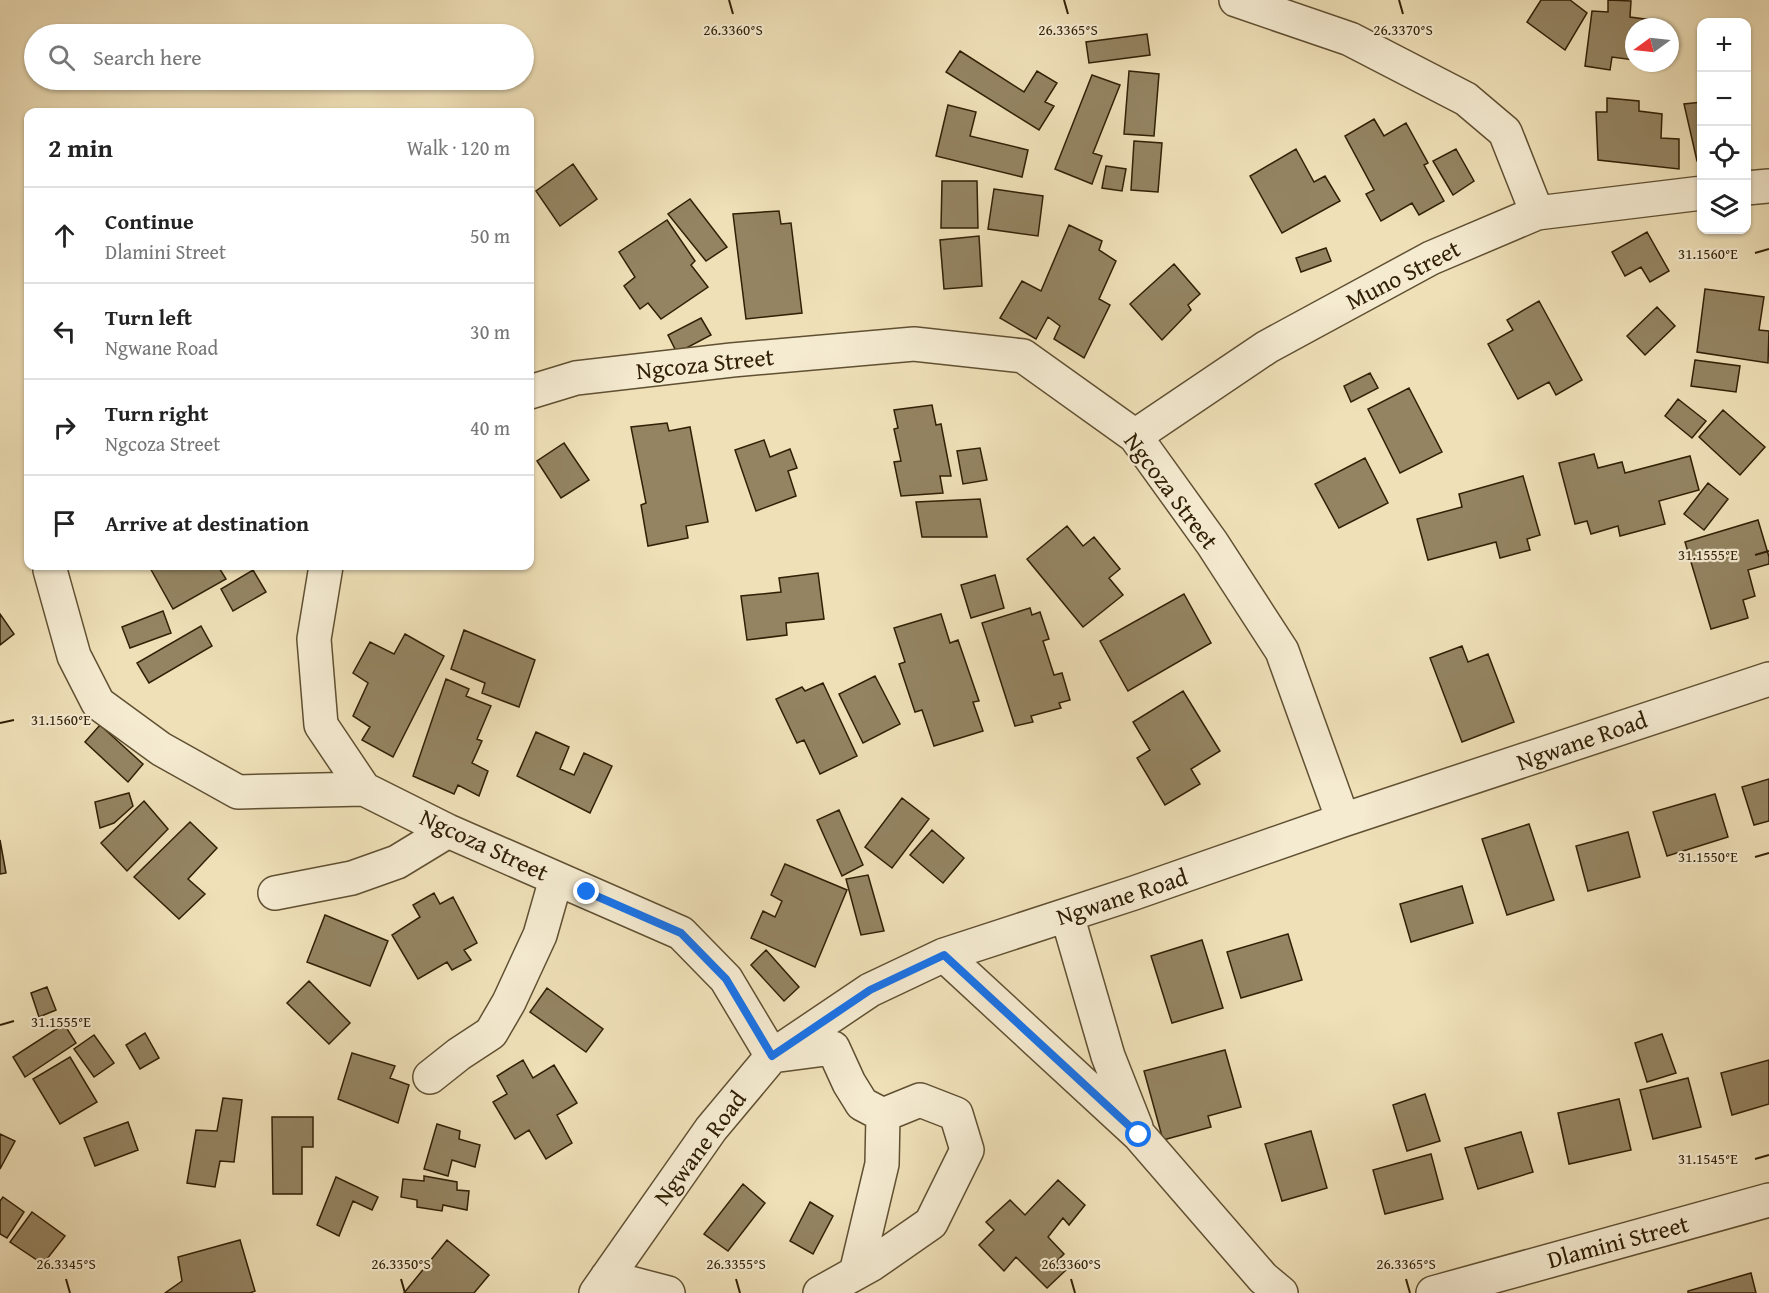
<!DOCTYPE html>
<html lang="en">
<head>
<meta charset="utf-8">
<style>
	body { margin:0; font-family:"Gentium Book Plus",serif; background:#f6f6f6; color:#222 }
	.controls { position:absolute; right:18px; top:18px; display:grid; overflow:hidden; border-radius:12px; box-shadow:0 2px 4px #0004 }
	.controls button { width:54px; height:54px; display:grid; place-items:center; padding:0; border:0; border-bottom:2px solid #e0e0e0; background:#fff; color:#222; font:30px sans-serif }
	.compass { position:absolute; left:1625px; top:18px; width:54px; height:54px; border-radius:50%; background:#fff; box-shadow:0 2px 4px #0004; rotate:255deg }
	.stop { position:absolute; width:18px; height:18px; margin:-14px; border:4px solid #1a73e8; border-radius:50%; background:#fff }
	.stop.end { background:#1a73e8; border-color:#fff; box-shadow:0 2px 6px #0008 }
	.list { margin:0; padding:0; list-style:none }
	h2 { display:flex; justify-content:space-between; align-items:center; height:78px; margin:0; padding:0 24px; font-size:26px }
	h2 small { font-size:20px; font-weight:400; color:#767676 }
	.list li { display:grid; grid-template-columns:39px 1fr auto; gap:18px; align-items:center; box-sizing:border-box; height:96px; padding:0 24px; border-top:2px solid #e0e0e0 }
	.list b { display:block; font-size:22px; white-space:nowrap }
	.list p { margin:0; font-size:20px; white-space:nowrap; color:#767676 }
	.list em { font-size:20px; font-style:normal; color:#767676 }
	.icon { flex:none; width:33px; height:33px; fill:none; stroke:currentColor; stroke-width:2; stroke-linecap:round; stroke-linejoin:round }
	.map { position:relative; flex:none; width:1769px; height:1293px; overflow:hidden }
	.search { position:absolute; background:#fff; box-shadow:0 2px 4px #0004; left:24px; top:24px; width:510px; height:66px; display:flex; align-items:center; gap:15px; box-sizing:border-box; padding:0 21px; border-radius:33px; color:#767676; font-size:22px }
	.panel { position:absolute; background:#fff; box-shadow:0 2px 4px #0004; left:24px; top:108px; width:510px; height:462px; border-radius:12px }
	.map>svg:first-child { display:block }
	.building { fill:#948462; stroke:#312005; stroke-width:1.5 }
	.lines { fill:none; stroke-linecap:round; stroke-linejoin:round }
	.minor-casing { stroke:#605032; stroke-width:36 }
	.minor { stroke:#f5ebd1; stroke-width:33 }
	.route { stroke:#1a73e8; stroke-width:8 }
	.ticks { fill:none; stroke:#312005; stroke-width:2 }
	.labels { text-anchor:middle; stroke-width:4.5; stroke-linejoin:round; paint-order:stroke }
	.street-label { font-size:24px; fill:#312005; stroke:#f5ebd1 }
	.ticks-label { font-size:15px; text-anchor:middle; fill:#312005; stroke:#f5ebd1; stroke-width:4.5; stroke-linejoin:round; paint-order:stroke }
</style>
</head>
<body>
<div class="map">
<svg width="1769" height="1293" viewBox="0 0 1769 1293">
	<rect width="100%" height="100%" fill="#efe0b8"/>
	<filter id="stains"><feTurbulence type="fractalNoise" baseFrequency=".00333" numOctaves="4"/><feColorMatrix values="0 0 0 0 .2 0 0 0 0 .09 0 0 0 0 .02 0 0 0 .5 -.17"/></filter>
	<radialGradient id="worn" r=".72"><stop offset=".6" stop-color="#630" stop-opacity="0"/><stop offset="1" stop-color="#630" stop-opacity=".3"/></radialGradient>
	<path class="building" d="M 1541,0 L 1570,0 L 1587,13 L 1565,50 L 1527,22 Z
		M 1608,0 L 1631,1 L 1630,17 L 1652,20 L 1652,27 L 1634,27 L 1634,60 L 1612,57 L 1610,70 L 1585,66 L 1592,11 L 1608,12 Z
		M 1147,34 L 1150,55 L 1089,63 L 1086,42 Z
		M 960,51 L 1024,92 L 1037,71 L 1057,83 L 1045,102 L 1054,106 L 1039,130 L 946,72 Z
		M 1129,71 L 1159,74 L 1154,136 L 1124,134 Z
		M 1092,75 L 1120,85 L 1093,153 L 1102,156 L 1092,184 L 1055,169 Z
		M 1607,98 L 1639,101 L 1639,111 L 1662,114 L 1661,138 L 1679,139 L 1679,169 L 1598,160 L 1596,112 L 1607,112 Z
		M 1702,102 L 1702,161 L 1697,161 L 1684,104 Z
		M 948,105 L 976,112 L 970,136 L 1028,150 L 1022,177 L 936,156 Z
		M 1374,119 L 1384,136 L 1406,123 L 1428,163 L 1424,165 L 1444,201 L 1419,215 L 1412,203 L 1381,221 L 1366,194 L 1374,190 L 1345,136 Z
		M 1134,141 L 1162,143 L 1158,192 L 1131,190 Z
		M 1296,149 L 1314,182 L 1325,176 L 1340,201 L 1282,233 L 1250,176 Z
		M 1456,149 L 1474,181 L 1453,195 L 1433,161 Z
		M 573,164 L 597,199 L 560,226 L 536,191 Z
		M 1106,166 L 1126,169 L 1122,191 L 1102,188 Z
		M 942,181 L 977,181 L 978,228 L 941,228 Z
		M 994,189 L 1043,196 L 1038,236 L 988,229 Z
		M 690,199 L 727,247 L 706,261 L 668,214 Z
		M 779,211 L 781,224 L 791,223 L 802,313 L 746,319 L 733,214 Z
		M 667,220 L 695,261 L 691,265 L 708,287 L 661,319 L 648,303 L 640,309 L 624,286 L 635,277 L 619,252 Z
		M 1069,225 L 1102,241 L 1099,250 L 1116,261 L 1099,299 L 1110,305 L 1084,358 L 1054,339 L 1060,326 L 1048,317 L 1036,339 L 1000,318 L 1022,281 L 1041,291 Z
		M 1647,232 L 1669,271 L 1650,282 L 1641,267 L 1625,276 L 1612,252 Z
		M 979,236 L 982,286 L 944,289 L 940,240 Z
		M 1326,248 L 1331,261 L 1301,272 L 1296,258 Z
		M 1174,264 L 1200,294 L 1188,305 L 1191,310 L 1162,340 L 1130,304 Z
		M 1705,289 L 1764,297 L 1759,330 L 1769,331 L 1768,363 L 1697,352 Z
		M 1539,301 L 1582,380 L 1556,395 L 1549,382 L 1518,399 L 1488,344 L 1513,330 L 1507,320 Z
		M 1657,307 L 1675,326 L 1645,355 L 1627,336 Z
		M 701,318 L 711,335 L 677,353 L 668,335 Z
		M 1695,360 L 1740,366 L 1736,392 L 1691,386 Z
		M 1370,373 L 1378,388 L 1351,402 L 1344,386 Z
		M 1409,388 L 1442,452 L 1400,473 L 1368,409 Z
		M 1678,399 L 1706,421 L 1692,438 L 1665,416 Z
		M 932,405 L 936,425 L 941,424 L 951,476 L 940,476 L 943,493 L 901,496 L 894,462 L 901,461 L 894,429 L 898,428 L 894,410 Z
		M 1723,410 L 1765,447 L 1740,475 L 1699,437 Z
		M 667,423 L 669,431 L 690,427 L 708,522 L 686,526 L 688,538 L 648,546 L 641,505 L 646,503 L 631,427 Z
		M 764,440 L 770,457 L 790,449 L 797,468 L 788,471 L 796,496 L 756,511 L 735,450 Z
		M 564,443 L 589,480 L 561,498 L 537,461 Z
		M 980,448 L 987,480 L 963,484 L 957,451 Z
		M 1594,454 L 1598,468 L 1622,462 L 1625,473 L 1690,456 L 1699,490 L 1659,501 L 1665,524 L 1620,536 L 1618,526 L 1591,534 L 1587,521 L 1575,524 L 1559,463 Z
		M 1365,458 L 1388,503 L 1339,528 L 1315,484 Z
		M 1523,476 L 1540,535 L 1527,539 L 1530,550 L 1500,558 L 1496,542 L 1428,560 L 1417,519 L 1462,507 L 1459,494 Z
		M 1708,483 L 1728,499 L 1704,530 L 1684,514 Z
		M 980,499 L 987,537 L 922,537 L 916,502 Z
		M 1758,520 L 1769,557 L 1769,564 L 1748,570 L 1755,596 L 1743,600 L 1748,618 L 1711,629 L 1685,542 Z
		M 1067,526 L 1083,546 L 1094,537 L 1120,569 L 1109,578 L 1123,595 L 1083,627 L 1027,559 Z
		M 149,566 L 218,566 L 226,579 L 173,609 Z
		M 253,570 L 266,592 L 233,611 L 221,589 Z
		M 818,573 L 824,619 L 786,623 L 787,635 L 747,640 L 741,596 L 781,592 L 779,578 Z
		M 995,575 L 1004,608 L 971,618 L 961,585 Z
		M 1184,594 L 1211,643 L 1128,691 L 1100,641 Z
		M 1030,608 L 1032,615 L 1040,612 L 1049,639 L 1043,641 L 1054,675 L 1062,673 L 1070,700 L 1059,703 L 1061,708 L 1031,716 L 1033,722 L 1015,726 L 982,623 Z
		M 163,611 L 171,633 L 130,648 L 122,627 Z
		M 0,614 L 14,634 L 0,645 Z
		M 941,614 L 950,643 L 958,640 L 979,701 L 973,702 L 983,731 L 934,746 L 922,710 L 915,712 L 899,664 L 905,662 L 894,628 Z
		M 201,626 L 212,646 L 149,683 L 137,663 Z
		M 464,630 L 535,660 L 519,707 L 482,693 L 485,683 L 451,669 Z
		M 405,634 L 444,656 L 393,757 L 362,740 L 370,727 L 353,716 L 368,683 L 353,673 L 370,642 L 394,654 Z
		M 1462,646 L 1468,662 L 1488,654 L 1514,722 L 1462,742 L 1430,658 Z
		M 875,676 L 900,724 L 863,743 L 839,694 Z
		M 446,679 L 469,689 L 466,696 L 491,706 L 477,739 L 482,741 L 472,763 L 488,771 L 479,796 L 458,785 L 454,794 L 413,776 Z
		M 823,683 L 857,756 L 820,774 L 804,740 L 797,743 L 776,699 L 802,687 L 805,691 Z
		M 1183,691 L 1220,751 L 1191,769 L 1200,784 L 1165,805 L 1137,758 L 1150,750 L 1133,722 Z
		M 100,725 L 143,764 L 128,782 L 85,742 Z
		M 536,732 L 569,747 L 560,769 L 574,775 L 584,753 L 612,766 L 590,813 L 517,776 Z
		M 1769,779 L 1769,821 L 1754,825 L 1742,787 Z
		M 129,793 L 133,806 L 114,823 L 100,828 L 95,802 Z
		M 1715,794 L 1728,837 L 1667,856 L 1653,812 Z
		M 902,798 L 929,819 L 892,868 L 865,847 Z
		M 144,801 L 168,829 L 127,871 L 101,843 Z
		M 839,810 L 863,865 L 842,876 L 817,820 Z
		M 190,822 L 217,848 L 188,879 L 205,894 L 179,919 L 134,877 Z
		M 1529,824 L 1554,900 L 1507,915 L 1482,839 Z
		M 932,830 L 964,858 L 943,883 L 910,855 Z
		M 1628,832 L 1640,877 L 1588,891 L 1576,846 Z
		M 0,840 L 6,873 L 0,874 Z
		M 785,864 L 847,890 L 815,967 L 751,938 L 763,911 L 775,917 L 782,901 L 771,895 Z
		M 868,875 L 884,931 L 861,935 L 846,879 Z
		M 1462,886 L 1473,923 L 1411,942 L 1400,904 Z
		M 434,893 L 440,904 L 453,897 L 477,943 L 464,950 L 471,960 L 452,970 L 447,962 L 418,979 L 392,935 L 420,917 L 413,905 Z
		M 325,915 L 388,941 L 370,986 L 307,962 Z
		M 1288,934 L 1302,980 L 1241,998 L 1227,952 Z
		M 1202,940 L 1223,1008 L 1172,1023 L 1151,956 Z
		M 766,950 L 799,987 L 784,1001 L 751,965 Z
		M 309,981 L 350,1023 L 329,1044 L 287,1003 Z
		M 47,987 L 56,1010 L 39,1017 L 31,993 Z
		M 547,988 L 603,1029 L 586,1052 L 530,1012 Z
		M 64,1024 L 76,1043 L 25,1077 L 13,1057 Z
		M 145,1033 L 159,1058 L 140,1069 L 126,1045 Z
		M 1662,1034 L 1676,1073 L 1647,1082 L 1635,1043 Z
		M 94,1035 L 114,1063 L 94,1077 L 74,1049 Z
		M 1225,1050 L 1241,1107 L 1208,1116 L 1211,1127 L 1163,1140 L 1144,1071 Z
		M 352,1053 L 395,1066 L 390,1078 L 409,1085 L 398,1123 L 338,1099 Z
		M 70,1057 L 97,1102 L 60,1124 L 33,1079 Z
		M 523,1060 L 533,1078 L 554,1065 L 577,1103 L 557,1115 L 572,1143 L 546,1159 L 529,1130 L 515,1139 L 493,1102 L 507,1094 L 497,1076 Z
		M 1769,1060 L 1769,1104 L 1732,1115 L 1721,1073 Z
		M 1688,1078 L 1701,1127 L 1653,1139 L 1640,1090 Z
		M 1425,1094 L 1440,1141 L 1407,1151 L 1393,1105 Z
		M 223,1098 L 242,1100 L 234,1162 L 220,1161 L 215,1187 L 187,1183 L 196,1130 L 217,1131 Z
		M 1619,1099 L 1631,1150 L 1569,1164 L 1558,1113 Z
		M 272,1117 L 313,1117 L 313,1147 L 302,1147 L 302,1194 L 273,1194 Z
		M 128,1122 L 138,1150 L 95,1166 L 84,1138 Z
		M 437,1124 L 460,1131 L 459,1139 L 480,1145 L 475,1167 L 452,1160 L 448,1176 L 424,1169 Z
		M 1311,1131 L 1327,1188 L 1282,1201 L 1265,1144 Z
		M 1521,1132 L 1533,1172 L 1478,1189 L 1465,1148 Z
		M 0,1134 L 15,1141 L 0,1169 Z
		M 1431,1154 L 1443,1199 L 1385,1214 L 1373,1170 Z
		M 424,1176 L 457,1182 L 457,1190 L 469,1191 L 467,1210 L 443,1205 L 442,1211 L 417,1207 L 417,1200 L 401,1197 L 403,1179 L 424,1181 Z
		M 336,1177 L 378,1197 L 372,1210 L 353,1201 L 339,1236 L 317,1225 Z
		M 1058,1180 L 1085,1205 L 1069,1225 L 1063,1218 L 1048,1237 L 1064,1254 L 1057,1261 L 1066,1270 L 1047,1288 L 1016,1257 L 1004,1271 L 979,1245 L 994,1230 L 986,1222 L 1010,1200 L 1025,1215 Z
		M 743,1184 L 765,1203 L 728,1251 L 704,1234 Z
		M 3,1197 L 24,1212 L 7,1238 L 0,1234 L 0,1201 Z
		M 810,1202 L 833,1216 L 813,1254 L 790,1241 Z
		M 32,1212 L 65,1236 L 43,1264 L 10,1242 Z
		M 240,1240 L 255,1291 L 250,1293 L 165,1293 L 182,1281 L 178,1257 Z
		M 447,1240 L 489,1275 L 474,1293 L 404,1293 Z
		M 1751,1273 L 1756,1293 L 1688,1293 L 1688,1291 Z"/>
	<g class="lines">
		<defs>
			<path id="minor" d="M 1236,0 L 1350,39 L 1466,99 L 1505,132 L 1537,213
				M 1746,188 L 1769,186
				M 530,392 L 576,378 L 732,360 L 914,344 L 1023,356 L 1135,436 L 1212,543 L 1282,651 L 1343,820
				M 1135,436 L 1267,347 L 1431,258 L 1537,213 L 1702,193
				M 326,566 L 314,639 L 321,725 L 364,789 L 448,831 L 681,933 L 726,979 L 772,1056 L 833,1048 L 849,1083 L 862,1104 L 883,1115 L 920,1100 L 956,1114 L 967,1150 L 931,1223 L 872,1264 L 820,1293
				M 50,570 L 74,656 L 98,703 L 161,749 L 238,792 L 364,789
				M 275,893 L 352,878 L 397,862 L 448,831
				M 1067,915 L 1108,1056 L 1136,1127
				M 944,955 L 1139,1135 L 1263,1278 L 1281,1293
				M 430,1077 L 459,1054 L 491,1033 L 509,1002 L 540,935 L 556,879
				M 856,1273 L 882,1164 L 883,1115
				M 607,1277 L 668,1293
				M 596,1293 L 711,1129 L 772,1056 L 870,990 L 944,955 L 1134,893 L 1343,820 L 1769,679
				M 1433,1293 L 1769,1200"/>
		</defs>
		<use href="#minor" class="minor-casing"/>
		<use href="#minor" class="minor"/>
	</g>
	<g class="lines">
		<path class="route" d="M 587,892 L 681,933 L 726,979 L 772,1056 L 870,990 L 944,955 L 1139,1135"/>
	</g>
	<path class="ticks" d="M 729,0 L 733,14M 1064,0 L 1068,14M 1399,0 L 1403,14M 1755,253 L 1769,249M 1755,555 L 1769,551M 0,723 L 14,720M 1755,857 L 1769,853M 0,1025 L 14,1021M 1755,1159 L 1769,1155M 66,1279 L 70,1293M 401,1279 L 405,1293M 736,1279 L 740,1293M 1071,1279 L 1075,1293M 1406,1279 L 1410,1293"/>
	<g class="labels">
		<g class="street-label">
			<text transform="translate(1403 275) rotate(-27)" y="8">Muno Street</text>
			<text transform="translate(705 364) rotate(-6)" y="8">Ngcoza Street</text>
			<text transform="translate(1171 491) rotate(53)" y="8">Ngcoza Street</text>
			<text transform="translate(1582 741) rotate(-19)" y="8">Ngwane Road</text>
			<text transform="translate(484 845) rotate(25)" y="8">Ngcoza Street</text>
			<text transform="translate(1122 897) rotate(-18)" y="8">Ngwane Road</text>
			<text transform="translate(700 1148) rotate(-53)" y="8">Ngwane Road</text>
			<text transform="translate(1618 1242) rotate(-15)" y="8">Dlamini Street</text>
		</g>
	</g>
	<g class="ticks-label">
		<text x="733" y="35">26.3360°S</text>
		<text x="1068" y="35">26.3365°S</text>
		<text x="1403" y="35">26.3370°S</text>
		<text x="1708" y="259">31.1560°E</text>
		<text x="1708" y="560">31.1555°E</text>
		<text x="61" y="725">31.1560°E</text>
		<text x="1708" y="862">31.1550°E</text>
		<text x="61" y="1027">31.1555°E</text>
		<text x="1708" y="1164">31.1545°E</text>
		<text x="66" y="1269">26.3345°S</text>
		<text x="401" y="1269">26.3350°S</text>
		<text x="736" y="1269">26.3355°S</text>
		<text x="1071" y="1269">26.3360°S</text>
		<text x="1406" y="1269">26.3365°S</text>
	</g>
	<rect width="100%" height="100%" filter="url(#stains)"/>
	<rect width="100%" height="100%" fill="url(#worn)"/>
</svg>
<div class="controls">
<button>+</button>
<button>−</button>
<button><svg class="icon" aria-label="locate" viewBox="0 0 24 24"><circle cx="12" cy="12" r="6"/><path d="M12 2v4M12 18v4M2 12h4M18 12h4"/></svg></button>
<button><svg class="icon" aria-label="layers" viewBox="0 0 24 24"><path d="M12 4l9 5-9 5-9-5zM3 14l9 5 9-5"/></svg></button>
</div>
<svg class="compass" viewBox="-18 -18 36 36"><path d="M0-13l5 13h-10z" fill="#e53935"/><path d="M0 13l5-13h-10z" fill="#767676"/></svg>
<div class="stop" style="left:1139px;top:1135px"></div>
<div class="stop end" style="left:587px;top:892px"></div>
<div class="search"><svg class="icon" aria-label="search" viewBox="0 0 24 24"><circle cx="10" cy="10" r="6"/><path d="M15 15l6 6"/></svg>Search here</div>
<section class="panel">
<h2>2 min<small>Walk · 120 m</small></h2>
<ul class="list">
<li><svg class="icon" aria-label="ahead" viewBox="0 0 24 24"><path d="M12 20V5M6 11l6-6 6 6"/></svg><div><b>Continue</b><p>Dlamini Street</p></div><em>50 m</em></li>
<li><svg class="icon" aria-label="left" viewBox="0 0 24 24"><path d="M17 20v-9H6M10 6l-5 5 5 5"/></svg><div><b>Turn left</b><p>Ngwane Road</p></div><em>30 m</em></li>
<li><svg class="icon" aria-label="right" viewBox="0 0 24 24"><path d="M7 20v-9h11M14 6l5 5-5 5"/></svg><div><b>Turn right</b><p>Ngcoza Street</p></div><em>40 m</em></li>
<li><svg class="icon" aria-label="arrive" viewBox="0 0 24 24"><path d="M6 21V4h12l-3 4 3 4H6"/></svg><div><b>Arrive at destination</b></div></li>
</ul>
</section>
</div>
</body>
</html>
